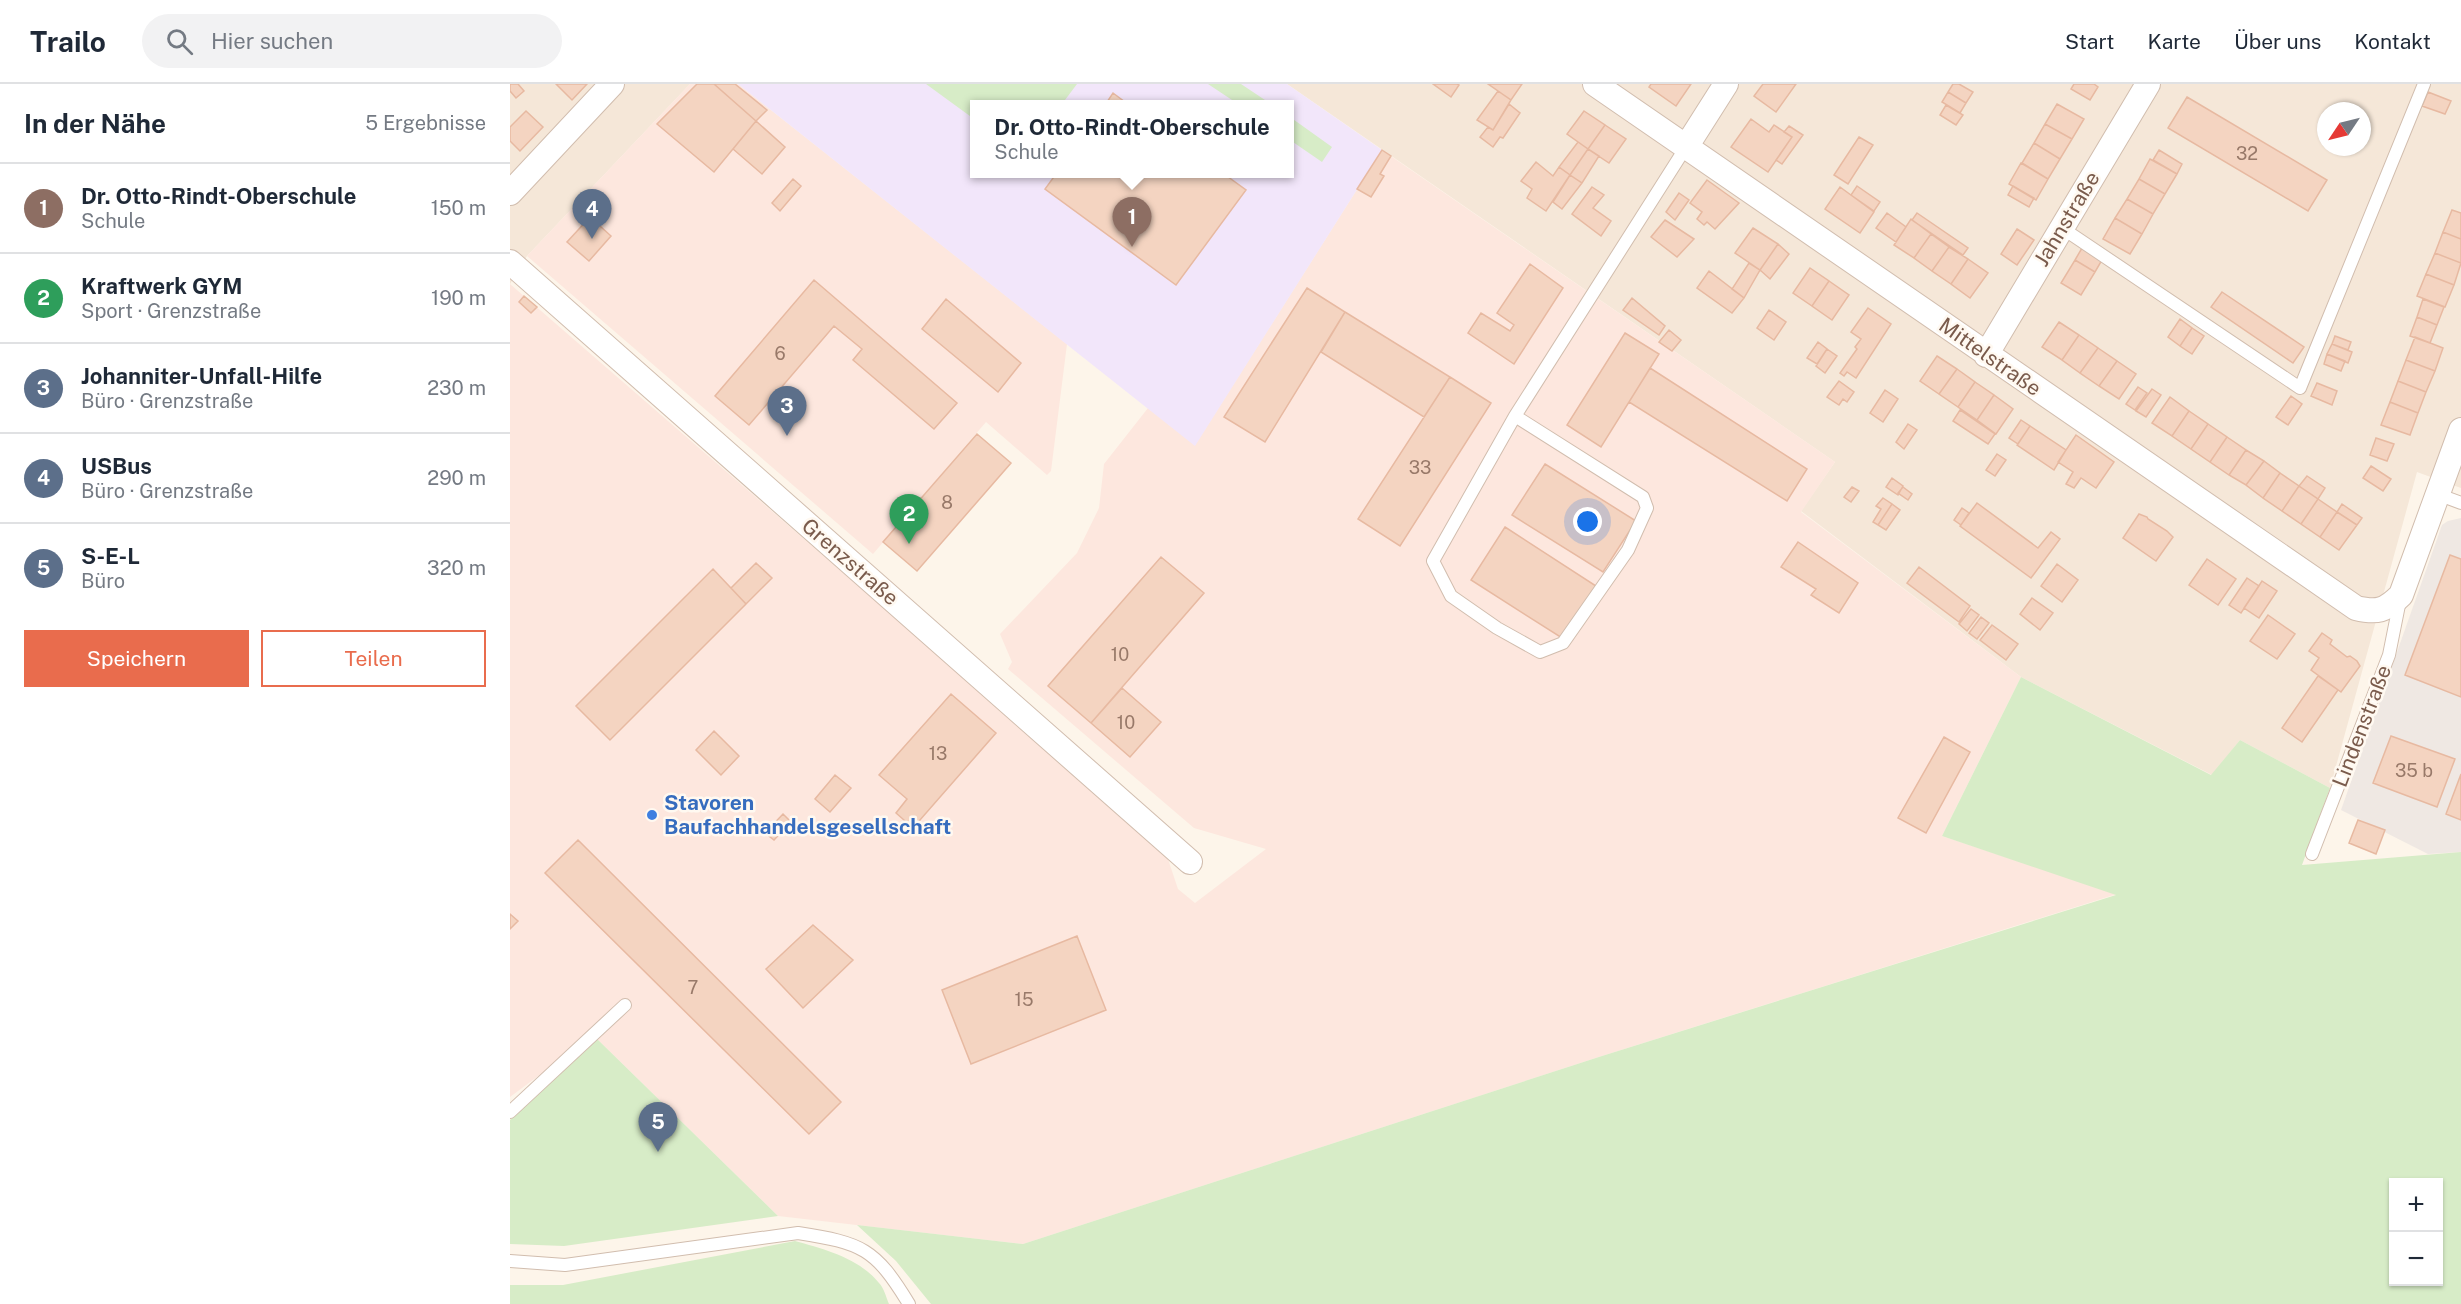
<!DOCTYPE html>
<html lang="de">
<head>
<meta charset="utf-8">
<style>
	body { margin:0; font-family:"Public Sans",sans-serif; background:#f2f2f3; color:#1f2937 }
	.controls { position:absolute; right:18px; bottom:18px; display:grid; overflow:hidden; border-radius:0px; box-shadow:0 2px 4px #0004 }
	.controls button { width:54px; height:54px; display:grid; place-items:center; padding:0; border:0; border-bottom:2px solid #e0e1e3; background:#fff; color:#1f2937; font:30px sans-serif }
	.compass { position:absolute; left:1807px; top:18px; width:54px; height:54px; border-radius:50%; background:#fff; box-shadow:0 2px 4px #0004; rotate:235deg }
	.you { position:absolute; left:1078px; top:438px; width:21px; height:21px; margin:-15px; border:4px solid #fff; border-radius:50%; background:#1a73e8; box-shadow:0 0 0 9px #1a73e833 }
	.badge { display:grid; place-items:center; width:39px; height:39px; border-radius:50%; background:#e96c4d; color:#fff; font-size:20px; font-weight:700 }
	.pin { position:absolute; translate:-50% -50px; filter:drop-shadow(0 2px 3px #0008) }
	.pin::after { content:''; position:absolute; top:32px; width:21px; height:18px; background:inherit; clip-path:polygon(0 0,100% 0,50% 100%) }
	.popup { position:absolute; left:460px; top:16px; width:324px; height:78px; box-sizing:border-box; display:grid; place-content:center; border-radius:0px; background:#fff; filter:drop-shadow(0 2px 4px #0005); font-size:20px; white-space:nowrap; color:#747a83 }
	.popup b { font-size:22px; color:#1f2937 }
	.popup::after { content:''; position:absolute; left:50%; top:100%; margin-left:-12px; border:12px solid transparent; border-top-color:#fff }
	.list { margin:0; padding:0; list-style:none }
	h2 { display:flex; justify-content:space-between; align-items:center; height:78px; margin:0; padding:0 24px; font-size:26px }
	h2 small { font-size:20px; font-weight:400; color:#747a83 }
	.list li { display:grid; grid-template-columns:39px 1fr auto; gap:18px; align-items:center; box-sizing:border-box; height:90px; padding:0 24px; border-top:2px solid #e0e1e3 }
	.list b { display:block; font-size:22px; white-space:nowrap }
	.list p { margin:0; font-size:20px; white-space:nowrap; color:#747a83 }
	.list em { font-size:20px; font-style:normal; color:#747a83 }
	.actions { display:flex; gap:12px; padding:18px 24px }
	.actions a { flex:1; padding:14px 0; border:2px solid #e96c4d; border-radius:0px; text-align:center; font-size:21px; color:#e96c4d }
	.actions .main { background:#e96c4d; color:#fff }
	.icon { flex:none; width:33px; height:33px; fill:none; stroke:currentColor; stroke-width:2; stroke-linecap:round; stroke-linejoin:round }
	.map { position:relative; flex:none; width:1951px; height:1220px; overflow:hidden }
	header { display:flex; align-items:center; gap:36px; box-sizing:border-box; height:84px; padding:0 30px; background:#fff; border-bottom:2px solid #e0e1e3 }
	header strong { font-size:28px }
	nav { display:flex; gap:33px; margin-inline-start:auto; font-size:21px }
	.search { width:420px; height:54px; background:#f2f2f3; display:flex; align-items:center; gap:15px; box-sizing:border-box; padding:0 21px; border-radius:33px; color:#747a83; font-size:22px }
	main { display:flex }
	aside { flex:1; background:#fff }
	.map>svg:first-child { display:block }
	.residential { fill:#f5e7d8; fill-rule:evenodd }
	.commercial { fill:#fde7de }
	.industrial { fill:#efe8e3 }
	.education { fill:#f2e6fa; fill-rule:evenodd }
	.green { fill:#d7ecc7; fill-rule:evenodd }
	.building { fill:#f4d4c1; stroke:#e7b9a1; stroke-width:1.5 }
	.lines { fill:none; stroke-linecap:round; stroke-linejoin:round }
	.service-casing { stroke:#d1bdae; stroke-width:14 }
	.minor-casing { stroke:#d1bdae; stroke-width:26 }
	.service { stroke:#fff; stroke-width:12 }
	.minor { stroke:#fff; stroke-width:24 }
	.shop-dot { fill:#3f7fe0; stroke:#fff9f1; stroke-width:2 }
	.labels { text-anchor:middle; stroke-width:5; stroke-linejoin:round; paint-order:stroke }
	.number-label { font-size:18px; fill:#987969 }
	.street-label { font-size:21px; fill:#7a5b4c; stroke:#fff9f1 }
	.shop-label { font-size:21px; font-weight:bold; fill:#366cbe; stroke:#fff9f1; text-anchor:start }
</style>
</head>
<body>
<header>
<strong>Trailo</strong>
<div class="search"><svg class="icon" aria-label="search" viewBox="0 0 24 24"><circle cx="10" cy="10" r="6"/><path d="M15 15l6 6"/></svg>Hier suchen</div>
<nav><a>Start</a><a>Karte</a><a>Über uns</a><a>Kontakt</a></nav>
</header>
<main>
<aside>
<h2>In der Nähe<small>5 Ergebnisse</small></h2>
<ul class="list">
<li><span class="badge" style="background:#8d6e63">1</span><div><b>Dr. Otto-Rindt-Oberschule</b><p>Schule</p></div><em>150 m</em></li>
<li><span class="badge" style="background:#2e9e5b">2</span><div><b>Kraftwerk GYM</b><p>Sport · Grenzstraße</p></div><em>190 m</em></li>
<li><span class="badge" style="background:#5c6f8a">3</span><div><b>Johanniter-Unfall-Hilfe</b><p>Büro · Grenzstraße</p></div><em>230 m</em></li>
<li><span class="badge" style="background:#5c6f8a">4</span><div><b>USBus</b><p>Büro · Grenzstraße</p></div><em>290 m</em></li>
<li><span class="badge" style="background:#5c6f8a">5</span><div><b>S-E-L</b><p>Büro</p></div><em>320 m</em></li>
</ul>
<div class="actions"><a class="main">Speichern</a><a>Teilen</a></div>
</aside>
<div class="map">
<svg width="1951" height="1220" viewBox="0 0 1951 1220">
	<rect width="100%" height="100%" fill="#fdf5ea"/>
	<path class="residential" d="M 0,0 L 180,0 L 17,172 L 0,200 Z
		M 777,0 L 1951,0 L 1951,404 L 1907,388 L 1820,704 L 1730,656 L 1702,691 L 1511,593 L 1291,427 L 1325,378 ZM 1816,27 L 1852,27 L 1852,63 L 1816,63 Z"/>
	<path class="commercial" d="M 180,0 L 228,0 L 557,260 L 541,387 L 537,391 L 476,338 L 363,470 L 17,172 Z
		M 872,66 L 1325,378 L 1291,428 L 1511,593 L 1432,752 L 1607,810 L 1092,972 L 513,1160 L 268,1132 L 83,951 L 0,1013 L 0,200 L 656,769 L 668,805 L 685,819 L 756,765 L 684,744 L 498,585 L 502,578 L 490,550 L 567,469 L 589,424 L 594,380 L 638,324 L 685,361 Z"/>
	<path class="industrial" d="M 1951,434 L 1951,768 L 1918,770 L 1831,726 L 1932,441 L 1938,437 Z"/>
	<path class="education" d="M 228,0 L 777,0 L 872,66 L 685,362 ZM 464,21 L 780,21 L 780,90 L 464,90 Z"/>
	<path class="green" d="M 416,0 L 567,0 L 552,20 L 464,21 L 464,35 Z
		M 698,0 L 731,0 L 761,20 L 728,20 Z
		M 780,33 L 822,63 L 812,78 L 780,56 Z
		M 1511,593 L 1701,691 L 1730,656 L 1820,704 L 1792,781 L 1951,768 L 1951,1220 L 421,1220 L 386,1177 L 347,1141 L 513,1160 L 1092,972 L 1606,811 L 1432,752 ZM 1884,1098 L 1928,1098 L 1928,1198 L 1884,1198 Z
		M 83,951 L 268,1132 L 54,1162 L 0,1160 L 0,1036 Z
		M 285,1157 C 314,1165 349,1174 369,1199 C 374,1204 376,1213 379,1220 L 0,1220 L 0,1201 L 53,1201 Z"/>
	<path class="building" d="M 0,0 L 8,0 L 14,7 L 6,14 L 0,7 Z
		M 46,0 L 77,0 L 62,16 Z
		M 187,0 L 204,0 L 246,37 L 204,88 L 147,40 Z
		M 204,0 L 225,0 L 257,26 L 246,37 Z
		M 923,0 L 947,0 L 949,1 L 941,13 Z
		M 978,0 L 1012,0 L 1001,16 Z
		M 1141,0 L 1181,0 L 1166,22 L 1139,3 Z
		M 1253,0 L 1286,0 L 1266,28 L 1244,12 Z
		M 1443,0 L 1449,0 L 1463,8 L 1456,19 L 1438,8 Z
		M 1564,0 L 1584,0 L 1588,3 L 1580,16 L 1561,5 Z
		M 988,7 L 1001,16 L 983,46 L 967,36 Z
		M 1438,8 L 1456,19 L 1450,29 L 1432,18 Z
		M 1918,8 L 1941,17 L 1935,30 L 1912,22 Z
		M 603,9 L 619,21 L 595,21 Z
		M 1677,13 L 1817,96 L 1798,127 L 1658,44 Z
		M 999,20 L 1010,29 L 993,54 L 990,53 L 983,63 L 970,53 L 978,43 L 983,46 Z
		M 1547,20 L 1574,35 L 1562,55 L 1535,40 Z
		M 1436,21 L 1453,31 L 1446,41 L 1430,31 Z
		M 16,27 L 33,43 L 10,67 L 0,57 L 0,43 Z
		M 1074,27 L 1095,41 L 1078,65 L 1057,50 Z
		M 1241,35 L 1259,48 L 1264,41 L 1282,53 L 1258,88 L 1221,63 Z
		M 246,37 L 275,63 L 252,90 L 223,65 Z
		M 1535,40 L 1562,55 L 1550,75 L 1524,59 Z
		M 1095,41 L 1116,55 L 1099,79 L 1078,65 Z
		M 1279,42 L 1293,51 L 1272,80 L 1266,76 L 1282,53 L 1274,48 Z
		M 1349,53 L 1363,61 L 1338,100 L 1324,91 Z
		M 1068,58 L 1078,65 L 1060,91 L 1049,83 Z
		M 1524,59 L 1550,75 L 1538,95 L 1512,79 Z
		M 1078,65 L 1089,72 L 1072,99 L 1060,91 Z
		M 872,66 L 881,72 L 870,90 L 874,92 L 861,113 L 847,105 Z
		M 1649,66 L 1672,80 L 1667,90 L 1643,76 Z
		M 1640,75 L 1667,90 L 1655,110 L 1629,95 Z
		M 1026,78 L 1043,92 L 1049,83 L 1060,91 L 1036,127 L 1017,114 L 1022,105 L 1011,97 Z
		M 1511,79 L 1538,95 L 1526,116 L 1499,100 Z
		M 546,90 L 714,90 L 736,106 L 666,201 L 535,105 Z
		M 1060,91 L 1072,99 L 1052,125 L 1043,118 Z
		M 283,95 L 291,102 L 270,127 L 262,119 Z
		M 1629,95 L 1655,110 L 1643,130 L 1617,115 Z
		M 1197,96 L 1229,119 L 1205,145 L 1197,138 L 1194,141 L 1187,135 L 1192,128 L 1180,119 Z
		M 1347,102 L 1370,118 L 1364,127 L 1341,111 Z
		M 1503,102 L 1524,114 L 1519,123 L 1498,111 Z
		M 1082,103 L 1094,111 L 1083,124 L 1101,137 L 1091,152 L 1062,130 Z
		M 1330,103 L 1364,128 L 1350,149 L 1315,125 Z
		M 1169,109 L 1179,116 L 1165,136 L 1156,128 Z
		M 1617,115 L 1643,130 L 1632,150 L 1605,134 Z
		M 1942,126 L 1951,129 L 1951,155 L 1933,148 Z
		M 1377,129 L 1396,143 L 1386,158 L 1366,144 Z
		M 1407,129 L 1458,164 L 1453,171 L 1402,136 Z
		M 80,133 L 101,152 L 79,177 L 57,158 Z
		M 1605,134 L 1632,150 L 1620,170 L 1593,155 Z
		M 1401,135 L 1421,150 L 1404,174 L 1384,161 Z
		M 1155,136 L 1184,155 L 1167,173 L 1141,153 Z
		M 1243,144 L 1268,160 L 1250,186 L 1225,169 Z
		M 1507,145 L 1524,156 L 1507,181 L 1491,170 Z
		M 1933,148 L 1951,155 L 1951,179 L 1925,169 Z
		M 1421,150 L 1439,163 L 1422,187 L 1404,174 Z
		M 1268,160 L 1279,170 L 1260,195 L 1250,186 Z
		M 1439,163 L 1458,175 L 1441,200 L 1422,187 Z
		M 1572,164 L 1592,176 L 1585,188 L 1565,176 Z
		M 1925,169 L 1951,179 L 1944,201 L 1916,190 Z
		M 1458,175 L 1478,189 L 1460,214 L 1441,200 Z
		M 1565,176 L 1585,188 L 1571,211 L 1551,199 Z
		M 1239,179 L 1250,186 L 1234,214 L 1222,205 Z
		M 1020,180 L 1053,204 L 1004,280 L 958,249 L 971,229 L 1000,247 L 1004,241 L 987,229 Z
		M 1300,184 L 1319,197 L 1302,222 L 1283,209 Z
		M 1199,187 L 1234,214 L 1222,229 L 1187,204 Z
		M 1916,190 L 1944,201 L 1935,223 L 1907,212 Z
		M 304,196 L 447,319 L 424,345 L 343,276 L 352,265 L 324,242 L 239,341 L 205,312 Z
		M 1319,197 L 1339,211 L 1322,236 L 1302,222 Z
		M 797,204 L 835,228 L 755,358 L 714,333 Z
		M 1712,208 L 1794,263 L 1783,279 L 1701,223 Z
		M 14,212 L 27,223 L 21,229 L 9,218 Z
		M 1122,214 L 1155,242 L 1149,251 L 1113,226 Z
		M 436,215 L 511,279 L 488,308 L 412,245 Z
		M 1913,215 L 1934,223 L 1927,241 L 1907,233 Z
		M 1358,224 L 1381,240 L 1346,294 L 1337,288 L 1334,292 L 1330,289 L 1347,265 L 1345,263 L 1351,255 L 1341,248 Z
		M 1259,226 L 1276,238 L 1264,256 L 1247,244 Z
		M 835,228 L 940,293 L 914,333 L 811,268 Z
		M 1907,233 L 1927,241 L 1920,259 L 1900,252 Z
		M 1670,235 L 1682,244 L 1670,262 L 1658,253 Z
		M 1549,238 L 1569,251 L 1552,276 L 1532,263 Z
		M 1682,244 L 1694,252 L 1682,270 L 1670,262 Z
		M 1159,246 L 1171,256 L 1162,267 L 1149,258 Z
		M 1115,249 L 1149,270 L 1091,363 L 1057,341 Z
		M 1569,251 L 1588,264 L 1570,289 L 1552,276 Z
		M 1825,252 L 1841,258 L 1838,266 L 1822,260 Z
		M 1905,253 L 1933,264 L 1925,287 L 1896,276 Z
		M 1308,258 L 1317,265 L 1307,280 L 1297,274 Z
		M 1822,260 L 1842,268 L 1838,279 L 1817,270 Z
		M 1588,264 L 1607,277 L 1589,302 L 1570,289 Z
		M 1317,265 L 1327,272 L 1315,289 L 1306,282 Z
		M 1817,270 L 1835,277 L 1831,287 L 1814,280 Z
		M 1427,272 L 1447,285 L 1429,310 L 1410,297 Z
		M 1896,276 L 1925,287 L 1916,308 L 1888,297 Z
		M 1607,277 L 1626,290 L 1609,315 L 1589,302 Z
		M 1140,284 L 1297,385 L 1277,417 L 1119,318 Z
		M 1447,285 L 1465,298 L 1448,323 L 1429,310 Z
		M 940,293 L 981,319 L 890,462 L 848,435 Z
		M 1329,297 L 1344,308 L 1337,318 L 1333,315 L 1329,321 L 1317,313 Z
		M 1888,297 L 1916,308 L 1908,329 L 1880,318 Z
		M 1465,298 L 1484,311 L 1467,336 L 1448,323 Z
		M 1807,299 L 1827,307 L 1822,321 L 1801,312 Z
		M 1628,303 L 1637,309 L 1625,326 L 1616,320 Z
		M 1642,305 L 1651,311 L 1636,333 L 1626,327 Z
		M 1375,306 L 1388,315 L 1373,338 L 1360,329 Z
		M 1484,311 L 1503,325 L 1486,350 L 1467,336 Z
		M 1781,312 L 1792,320 L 1778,341 L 1766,333 Z
		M 1660,313 L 1679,327 L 1662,352 L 1642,339 Z
		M 1880,318 L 1908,329 L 1900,351 L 1871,341 Z
		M 1450,326 L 1485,350 L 1478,360 L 1443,337 Z
		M 1679,327 L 1698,340 L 1681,365 L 1662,352 Z
		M 1511,336 L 1520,342 L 1508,360 L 1499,354 Z
		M 1398,340 L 1407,346 L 1394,365 L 1386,358 Z
		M 1698,340 L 1717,353 L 1700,378 L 1681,365 Z
		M 1520,342 L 1556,366 L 1544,386 L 1507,361 Z
		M 467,350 L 501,379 L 407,487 L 373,458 Z
		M 1566,351 L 1604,378 L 1586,404 L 1571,394 L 1564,404 L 1556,400 L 1563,388 L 1548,378 Z
		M 1717,353 L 1736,366 L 1719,391 L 1700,378 Z
		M 1866,354 L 1884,360 L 1877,377 L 1860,371 Z
		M 1736,366 L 1754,377 L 1736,401 L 1719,391 Z
		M 1487,370 L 1496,376 L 1485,392 L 1476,386 Z
		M 1754,377 L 1770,389 L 1753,414 L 1736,401 Z
		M 1035,380 L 1126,437 L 1093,488 L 1002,431 Z
		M 1861,382 L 1881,395 L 1873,407 L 1853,394 Z
		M 1770,389 L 1789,402 L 1772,427 L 1753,414 Z
		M 1797,392 L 1815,404 L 1808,415 L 1789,402 Z
		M 1382,394 L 1393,402 L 1388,411 L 1376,403 Z
		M 1789,402 L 1808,415 L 1791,440 L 1772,427 Z
		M 1342,403 L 1349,407 L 1341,418 L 1334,413 Z
		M 1393,403 L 1402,410 L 1398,416 L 1388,409 Z
		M 1373,414 L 1382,420 L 1368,441 L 1363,438 L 1371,425 L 1366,422 Z
		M 1808,415 L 1827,428 L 1810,453 L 1791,440 Z
		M 1467,419 L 1528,464 L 1541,448 L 1550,455 L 1521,494 L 1450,442 Z
		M 1382,420 L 1390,426 L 1376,446 L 1368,441 Z
		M 1832,420 L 1852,434 L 1847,441 L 1827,428 Z
		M 1452,424 L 1459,429 L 1451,441 L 1444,436 Z
		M 1827,428 L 1847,441 L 1829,466 L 1810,453 Z
		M 1629,430 L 1637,433 L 1638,435 L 1657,447 L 1663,453 L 1646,477 L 1613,454 Z
		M 995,443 L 1086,502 L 1052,554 L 961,496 Z
		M 1288,458 L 1348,499 L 1329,529 L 1301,511 L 1306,505 L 1271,483 Z
		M 1940,471 L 1951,475 L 1951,613 L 1895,591 Z
		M 651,473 L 694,509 L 581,639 L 538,602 Z
		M 1697,475 L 1726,495 L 1708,521 L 1679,501 Z
		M 246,479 L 262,494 L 236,520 L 221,504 Z
		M 1547,480 L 1568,496 L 1552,518 L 1531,502 Z
		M 1409,483 L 1460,522 L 1449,538 L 1397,499 Z
		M 203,485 L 236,520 L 100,656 L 66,622 Z
		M 1737,494 L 1749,502 L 1731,529 L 1719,521 Z
		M 1752,497 L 1767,507 L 1749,534 L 1734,524 Z
		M 1522,514 L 1543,529 L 1530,546 L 1510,530 Z
		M 1461,525 L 1469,531 L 1457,547 L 1449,540 Z
		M 1758,531 L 1785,550 L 1767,575 L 1740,557 Z
		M 1471,533 L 1479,539 L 1467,555 L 1459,549 Z
		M 1482,541 L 1508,560 L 1496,576 L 1470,556 Z
		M 1812,549 L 1822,556 L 1820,560 L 1837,573 L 1840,572 L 1847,577 L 1850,582 L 1831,608 L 1801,586 L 1809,574 L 1799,567 Z
		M 1808,592 L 1828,606 L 1792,658 L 1772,644 Z
		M 612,604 L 651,638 L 620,673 L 581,639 Z
		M 441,610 L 486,649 L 403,744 L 386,729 L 397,715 L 369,691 Z
		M 204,647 L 229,672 L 211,691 L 186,666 Z
		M 1881,652 L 1945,675 L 1927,723 L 1863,699 Z
		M 1434,653 L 1460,668 L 1416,749 L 1388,734 Z
		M 1951,690 L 1951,736 L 1936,730 Z
		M 325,691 L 341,704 L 320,728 L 305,715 Z
		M 273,730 L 281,738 L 264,756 L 255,749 Z
		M 1848,736 L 1875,746 L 1866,770 L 1839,759 Z
		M 68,756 L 331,1018 L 299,1050 L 35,789 Z
		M 0,830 L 8,837 L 0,845 Z
		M 303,841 L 343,876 L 293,924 L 256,885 Z
		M 567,852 L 596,926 L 461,980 L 432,906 Z"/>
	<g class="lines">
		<defs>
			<path id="service" d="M 1552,144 L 1790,304 L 1914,0
				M 1005,332 L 1133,413 L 1137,424 L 1118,466 L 1053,559 L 1030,568 L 987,544 L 941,512 L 923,477 L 1005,332 L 1176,63
				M 1927,410 L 1951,419
				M 1802,770 L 1879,571 L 1890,516
				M 0,1028 L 115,921
				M 0,1177 L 55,1181 L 288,1149 C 352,1159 365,1164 399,1220"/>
			<path id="minor" d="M 1085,0 L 1846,524 C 1867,529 1875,527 1891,511 L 1951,346
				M 1176,63 L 1216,0
				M 0,109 L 102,0
				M 0,178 L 680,778
				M 1476,271 L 1638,0"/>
		</defs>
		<use href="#service" class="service-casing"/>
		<use href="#minor" class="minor-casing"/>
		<use href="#service" class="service"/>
		<use href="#minor" class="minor"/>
	</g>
	<circle class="shop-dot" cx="142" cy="731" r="6"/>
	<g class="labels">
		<g class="number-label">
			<text x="1737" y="76">32</text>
			<text x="270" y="276">6</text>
			<text x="910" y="390">33</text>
			<text x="437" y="425">8</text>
			<text x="610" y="577">10</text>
			<text x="616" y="645">10</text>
			<text x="428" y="676">13</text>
			<text x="1904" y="693">35 b</text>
			<text x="183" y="910">7</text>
			<text x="514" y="922">15</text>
		</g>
		<g class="street-label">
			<text transform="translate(1557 135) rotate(-59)" y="7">Jahnstraße</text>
			<text transform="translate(1480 273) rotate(35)" y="7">Mittelstraße</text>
			<text transform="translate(340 478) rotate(41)" y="7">Grenzstraße</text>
			<text transform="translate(1852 642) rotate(-69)" y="7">Lindenstraße</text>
		</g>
		<g class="shop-label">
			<text x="154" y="726">Stavoren<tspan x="154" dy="24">Baufachhandelsgesellschaft</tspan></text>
		</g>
	</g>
</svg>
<div class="controls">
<button>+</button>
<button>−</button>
</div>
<svg class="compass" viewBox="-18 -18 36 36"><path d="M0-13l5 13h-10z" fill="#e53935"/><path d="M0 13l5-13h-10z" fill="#747a83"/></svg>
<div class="you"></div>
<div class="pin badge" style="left:622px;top:163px;background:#8d6e63">1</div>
<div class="popup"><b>Dr. Otto-Rindt-Oberschule</b>Schule</div>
<div class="pin badge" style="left:399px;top:460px;background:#2e9e5b">2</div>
<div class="pin badge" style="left:277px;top:352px;background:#5c6f8a">3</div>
<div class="pin badge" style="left:82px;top:155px;background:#5c6f8a">4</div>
<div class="pin badge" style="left:148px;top:1068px;background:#5c6f8a">5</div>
</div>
</main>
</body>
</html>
